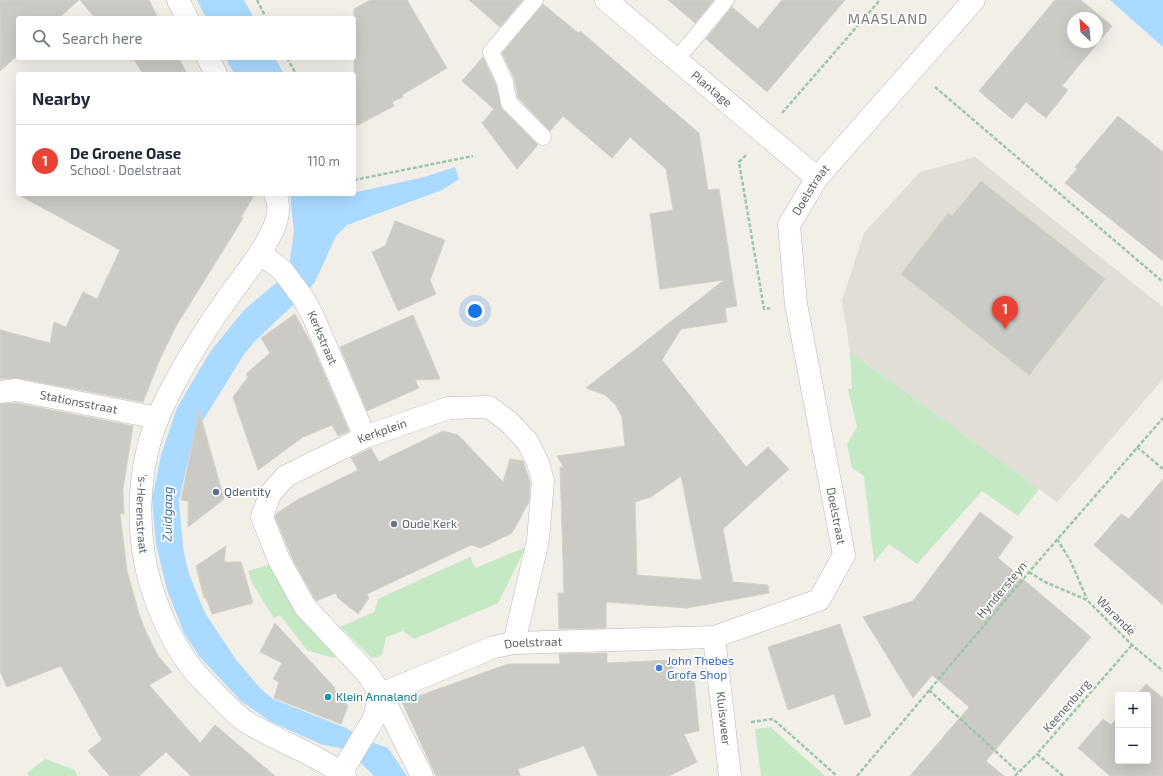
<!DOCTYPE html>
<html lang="en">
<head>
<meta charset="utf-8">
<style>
	body { margin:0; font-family:"Exo 2",sans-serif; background:#f6f6f7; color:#1f2937 }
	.controls { position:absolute; right:12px; bottom:12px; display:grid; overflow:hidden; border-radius:4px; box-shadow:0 4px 16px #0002 }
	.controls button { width:36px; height:36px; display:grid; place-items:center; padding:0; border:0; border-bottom:1px solid #e0e1e3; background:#fff; color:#1f2937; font:20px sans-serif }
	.compass { position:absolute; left:1067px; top:12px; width:36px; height:36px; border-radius:50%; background:#fff; box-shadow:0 4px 16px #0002; rotate:334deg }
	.you { position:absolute; left:475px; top:311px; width:14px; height:14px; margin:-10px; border:3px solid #fff; border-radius:50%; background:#1a73e8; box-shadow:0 0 0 6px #1a73e833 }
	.badge { display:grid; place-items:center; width:26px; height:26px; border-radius:50%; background:#ea4335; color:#fff; font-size:13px; font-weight:700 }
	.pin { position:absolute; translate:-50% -33px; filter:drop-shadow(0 1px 2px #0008) }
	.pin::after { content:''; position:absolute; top:21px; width:14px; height:12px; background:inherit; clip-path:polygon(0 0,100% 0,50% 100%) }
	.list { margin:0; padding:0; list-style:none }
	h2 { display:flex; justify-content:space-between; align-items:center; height:52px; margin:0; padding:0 16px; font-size:17px }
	h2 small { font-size:13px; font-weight:400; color:#747a83 }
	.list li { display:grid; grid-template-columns:26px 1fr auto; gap:12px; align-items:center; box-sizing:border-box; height:72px; padding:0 16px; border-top:1px solid #e0e1e3 }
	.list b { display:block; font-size:15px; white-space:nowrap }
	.list p { margin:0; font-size:13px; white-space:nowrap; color:#747a83 }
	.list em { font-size:13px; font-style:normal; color:#747a83 }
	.icon { flex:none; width:22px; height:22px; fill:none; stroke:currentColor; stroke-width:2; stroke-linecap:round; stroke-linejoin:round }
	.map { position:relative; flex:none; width:1163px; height:776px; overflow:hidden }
	.search { position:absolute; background:#fff; box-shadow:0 4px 16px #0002; left:16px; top:16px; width:340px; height:44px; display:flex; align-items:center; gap:10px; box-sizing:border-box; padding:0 14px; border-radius:4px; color:#747a83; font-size:15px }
	.panel { position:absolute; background:#fff; box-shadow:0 4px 16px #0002; left:16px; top:72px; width:340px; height:124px; border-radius:4px }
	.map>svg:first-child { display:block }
	.education { fill:#e1ded6 }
	.green { fill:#c5e8c5 }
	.water { fill:#aadaff }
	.building { fill:#cccac5; stroke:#d6d1c6; fill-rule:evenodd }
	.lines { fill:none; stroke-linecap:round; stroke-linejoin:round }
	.service-casing { stroke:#b5b8bc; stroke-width:17 }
	.minor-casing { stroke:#b5b8bc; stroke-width:23 }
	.path { stroke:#9cc7a9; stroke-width:2.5; stroke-dasharray:4 2; stroke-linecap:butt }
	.service { stroke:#fff; stroke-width:16 }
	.minor { stroke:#fff; stroke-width:22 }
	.service-dot { fill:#5c6f8a; stroke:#fff; stroke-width:1.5 }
	.worship-dot { fill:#6b7280; stroke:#fff; stroke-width:1.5 }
	.shop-dot { fill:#3f7fe0; stroke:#fff; stroke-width:1.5 }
	.culture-dot { fill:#0f9aa8; stroke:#fff; stroke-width:1.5 }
	.labels { text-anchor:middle; stroke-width:3.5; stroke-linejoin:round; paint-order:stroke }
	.street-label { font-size:12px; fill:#5f6368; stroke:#fff }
	.service-label { font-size:12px; fill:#4e5e75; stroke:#fff; text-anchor:start }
	.worship-label { font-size:12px; fill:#5b616d; stroke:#fff; text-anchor:start }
	.shop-label { font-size:12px; fill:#366cbe; stroke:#fff; text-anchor:start }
	.culture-label { font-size:12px; fill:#0d838f; stroke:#fff; text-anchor:start }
	.water-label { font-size:13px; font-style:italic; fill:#4174aa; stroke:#fff }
	.quarter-label { font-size:14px; letter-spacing:1px; fill:#70757a; stroke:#fff }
</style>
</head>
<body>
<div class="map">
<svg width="1163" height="776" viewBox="0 0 1163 776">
	<rect width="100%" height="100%" fill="#f1efe8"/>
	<path class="education" d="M 975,157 L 1163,307 L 1163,379 L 1057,502 L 850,352 L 842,300 L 864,233 L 920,172 Z"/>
	<path class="green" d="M 850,352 L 1039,489 L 1018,516 L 982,491 L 917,564 L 889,544 L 874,562 L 864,476 L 852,468 L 847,444 L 857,427 L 848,389 L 852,389 Z
		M 526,547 L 498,603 L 414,639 L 403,631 L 386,637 L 382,655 L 372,658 L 340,627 L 374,612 L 378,599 L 470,557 L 475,568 Z
		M 271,564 L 338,656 L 333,658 L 307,650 L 280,615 L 274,618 L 253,585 L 248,571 Z
		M 771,727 L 778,734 L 825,776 L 761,776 L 755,729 Z
		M 45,759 L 75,770 L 77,776 L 29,776 L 27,773 Z"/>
	<path class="water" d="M 197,0 L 244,0 L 254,18 L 206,18 Z
		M 1110,0 L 1163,0 L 1163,47 Z
		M 226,58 L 275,58 L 284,74 L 234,74 Z
		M 455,167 L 459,179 L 442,190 L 347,225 L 336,236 L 315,282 L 307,292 L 254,342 L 243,356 L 200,425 L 190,452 L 179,501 L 183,548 L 189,574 L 205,613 L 237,661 L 261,689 L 273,699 L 346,728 L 371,742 L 388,748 L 407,776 L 374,776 L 358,760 L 340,748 L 323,745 L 271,722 L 241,701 L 199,656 L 184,633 L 167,590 L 156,544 L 152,499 L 161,455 L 177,408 L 210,352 L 244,310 L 288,273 L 294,232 L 290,194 L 354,194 L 354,189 L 357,192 L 424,177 Z"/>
	<path class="building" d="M 0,0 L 79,0 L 59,18 L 18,18 L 18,55 L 0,71 Z
		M 80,0 L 149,0 L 158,18 L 95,18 Z
		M 370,0 L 407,0 L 447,68 L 402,95 L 403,97 L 392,102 L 394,106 L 354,127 L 354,9 Z
		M 469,0 L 523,0 L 500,27 Z
		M 668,0 L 714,0 L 695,23 Z
		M 782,0 L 845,0 L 767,92 L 706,39 L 732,7 L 758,29 Z
		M 1055,0 L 1081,0 L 1112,26 L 1062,86 L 1068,90 L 1046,118 L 1026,102 L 1012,119 L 979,91 ZM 1073,18 L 1097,18 L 1097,42 L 1073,42 Z
		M 543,4 L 578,33 L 580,31 L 699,133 L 708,190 L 719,189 L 737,306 L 725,308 L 727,322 L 681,329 L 662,360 L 746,467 L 768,447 L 789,469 L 723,529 L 733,582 L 768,585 L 769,593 L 687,608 L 606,602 L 606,628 L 559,629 L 558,593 L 564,593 L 560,467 L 564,468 L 557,456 L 625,446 L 622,417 L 615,404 L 605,395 L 586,388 L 724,280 L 660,289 L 650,214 L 673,210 L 666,169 L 630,137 L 612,158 L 563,116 L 550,131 L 518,98 L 514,78 L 502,53 ZM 681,476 L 702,580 L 637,575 L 635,502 L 651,497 Z
		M 483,57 L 496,85 L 502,109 L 538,145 L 517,169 L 482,123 L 494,109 L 462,81 Z
		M 128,58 L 179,58 L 187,74 L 143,74 L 134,59 L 131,61 Z
		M 1118,116 L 1163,152 L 1163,261 L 1065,183 L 1077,169 L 1075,167 Z
		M 981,181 L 1105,279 L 1029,375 L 901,274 L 948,213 L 952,216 Z
		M 17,194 L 255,194 L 241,217 L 243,218 L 234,233 L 176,326 L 160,359 L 143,402 L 18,378 L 0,379 L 0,330 L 50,343 L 54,322 L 66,327 L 83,292 L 97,299 L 120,250 Z
		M 395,221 L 445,240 L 430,280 L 436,294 L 398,311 L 372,252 L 385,246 Z
		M 295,314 L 311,343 L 349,431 L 338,436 L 332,425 L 303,437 L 258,470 L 233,397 L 248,377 L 246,374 L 270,353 L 261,338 Z
		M 413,315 L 440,379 L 415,380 L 419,388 L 367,411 L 340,347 Z
		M 16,403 L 133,426 L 123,489 L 124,514 L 120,513 L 127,571 L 140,617 L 147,634 L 158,656 L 172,672 L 149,685 L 200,743 L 215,725 L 275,776 L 191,776 L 166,752 L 139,776 L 110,776 L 88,751 L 102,740 L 61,666 L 7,687 L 0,671 L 0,404 Z
		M 199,410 L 224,499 L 188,527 L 188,501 L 181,500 Z
		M 443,431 L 458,435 L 503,482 L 510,459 L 523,461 L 530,482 L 529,502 L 512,533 L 481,548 L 471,545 L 367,594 L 369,598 L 358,614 L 338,598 L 336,593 L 316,601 L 294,562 L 275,517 L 277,513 L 297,500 L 358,470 L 351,458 L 371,448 L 379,462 Z
		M 1163,479 L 1163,605 L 1094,545 L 1121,514 L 1129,519 Z
		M 980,512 L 1013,537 L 998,558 L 1091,637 L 986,761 L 1004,776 L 910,776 L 969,707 L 932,675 L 913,698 L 863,617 L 913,601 Z
		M 226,546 L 224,562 L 241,562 L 253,603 L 212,614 L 206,598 L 204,598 L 196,566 Z
		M 275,623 L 335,688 L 334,689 L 348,706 L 341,724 L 274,698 L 279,682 L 273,679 L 282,663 L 260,652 Z
		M 840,624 L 871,716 L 845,725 L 834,694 L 788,710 L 768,647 Z
		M 607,653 L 607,663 L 672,660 L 674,678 L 694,677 L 699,731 L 684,734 L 697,762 L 669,776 L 598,776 L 584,746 L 518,769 L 520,776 L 436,776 L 402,702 L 508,664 L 560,664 L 559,654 Z
		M 1146,684 L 1163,698 L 1163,776 L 1110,776 L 1078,748 L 1103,719 L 1111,725 L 1118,717 L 1118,761 L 1148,761 L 1148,695 L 1137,695 Z"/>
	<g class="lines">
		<defs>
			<path id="service" d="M 535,0 L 491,52 L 505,82 L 509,103 L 543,137
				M 677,59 L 726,0"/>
			<g id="minor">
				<path d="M 178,0 L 187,18"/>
				<path id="s1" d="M 606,0 L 817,178"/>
				<path d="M 208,58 L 216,74"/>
				<path id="s2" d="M 275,194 C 279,202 279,213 276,222 C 266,251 237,283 220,309 C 199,339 172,384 158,417 C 137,470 135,532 151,586 C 162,621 178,655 204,682 C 215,693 235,715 248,723 C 280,742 316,754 345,776"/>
				<path id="s3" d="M 260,253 L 283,271 L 303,298 L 313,316 L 365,437"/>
				<path id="s4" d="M 0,392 L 16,390 L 158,418"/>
				<path id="s5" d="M 714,637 L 730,776"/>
				<path id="s6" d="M 341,773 L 373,720 L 381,694 L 494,647 L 514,643 L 714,637 L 819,600 L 844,555 L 796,304 L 789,225 L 817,178 L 974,0"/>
				<path id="s7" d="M 422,776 L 381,694 L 366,672 L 305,607 L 279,560 L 262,517 L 270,494 L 286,476 L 365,437 L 448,408 L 489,407 L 509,422 L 527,441 L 538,463 L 543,481 L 538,540 L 514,643"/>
			</g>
		</defs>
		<use href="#service" class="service-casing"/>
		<use href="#minor" class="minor-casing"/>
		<path class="path" d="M 257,0 L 266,18
			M 287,58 L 296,74
			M 935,87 L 1163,282
			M 782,113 L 880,0
			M 746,155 L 739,162 L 764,309 L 770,308
			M 354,180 L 473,156
			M 1137,447 L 1163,469
			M 1057,539 L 1070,560 L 1087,599
			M 1029,572 L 1045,582 L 1087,600 L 1132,645 L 1163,671
			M 929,690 L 1018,772
			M 751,722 L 773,719 L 837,776
			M 857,776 L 1029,572 L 1163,418
			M 1015,776 L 1037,754
			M 1063,776 L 1037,754 L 1132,645"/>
		<use href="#service" class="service"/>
		<use href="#minor" class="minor"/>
	</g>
	<circle class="service-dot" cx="216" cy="492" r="4"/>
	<circle class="worship-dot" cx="394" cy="524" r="4"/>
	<circle class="shop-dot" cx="659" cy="668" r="4"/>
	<circle class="culture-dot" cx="328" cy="697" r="4"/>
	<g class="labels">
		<g class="street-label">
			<text dy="4" stroke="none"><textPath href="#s1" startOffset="138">Plantage</textPath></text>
			<text dy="4" stroke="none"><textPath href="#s6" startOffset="971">Doelstraat</textPath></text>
			<text dy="4" stroke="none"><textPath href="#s3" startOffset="107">Kerkstraat</textPath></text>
			<text dy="4" stroke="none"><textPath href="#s4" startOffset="80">Stationsstraat</textPath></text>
			<text dy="4" stroke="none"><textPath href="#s7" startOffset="462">Kerkplein</textPath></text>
			<text dy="4" stroke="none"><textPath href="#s2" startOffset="356">'s-Herenstraat</textPath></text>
			<text transform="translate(836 516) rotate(79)" y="4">Doelstraat</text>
			<text transform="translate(1002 590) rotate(-50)" y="4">Hyndersteyn</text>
			<text transform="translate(1116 616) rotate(45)" y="4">Warande</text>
			<text dy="4" stroke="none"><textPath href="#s6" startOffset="251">Doelstraat</textPath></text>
			<text transform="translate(1067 706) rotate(-49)" y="4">Keenenburg</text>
			<text dy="4" stroke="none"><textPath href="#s5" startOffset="82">Kluisweer</textPath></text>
		</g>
		<g class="service-label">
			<text x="224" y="496">Qdentity</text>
		</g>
		<g class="worship-label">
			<text x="402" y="528">Oude Kerk</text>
		</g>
		<g class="shop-label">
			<text x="667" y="665">John Thebes<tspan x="667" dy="14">Grofa Shop</tspan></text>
		</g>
		<g class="culture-label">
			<text x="336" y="701">Klein Annaland</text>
		</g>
		<g class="water-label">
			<text transform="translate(167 514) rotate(-89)" y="5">Zuidgaag</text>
		</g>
		<g class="quarter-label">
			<text x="888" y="24">MAASLAND</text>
		</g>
	</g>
</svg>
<div class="controls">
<button>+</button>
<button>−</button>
</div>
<svg class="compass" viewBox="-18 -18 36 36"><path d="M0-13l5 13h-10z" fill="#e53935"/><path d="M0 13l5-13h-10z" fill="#747a83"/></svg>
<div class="you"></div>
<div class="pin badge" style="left:1005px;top:329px">1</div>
<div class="search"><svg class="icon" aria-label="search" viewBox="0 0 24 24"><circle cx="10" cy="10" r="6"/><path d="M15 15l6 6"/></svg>Search here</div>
<section class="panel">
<h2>Nearby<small></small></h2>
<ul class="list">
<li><span class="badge">1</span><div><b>De Groene Oase</b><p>School · Doelstraat</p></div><em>110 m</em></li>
</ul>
</section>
</div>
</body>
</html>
